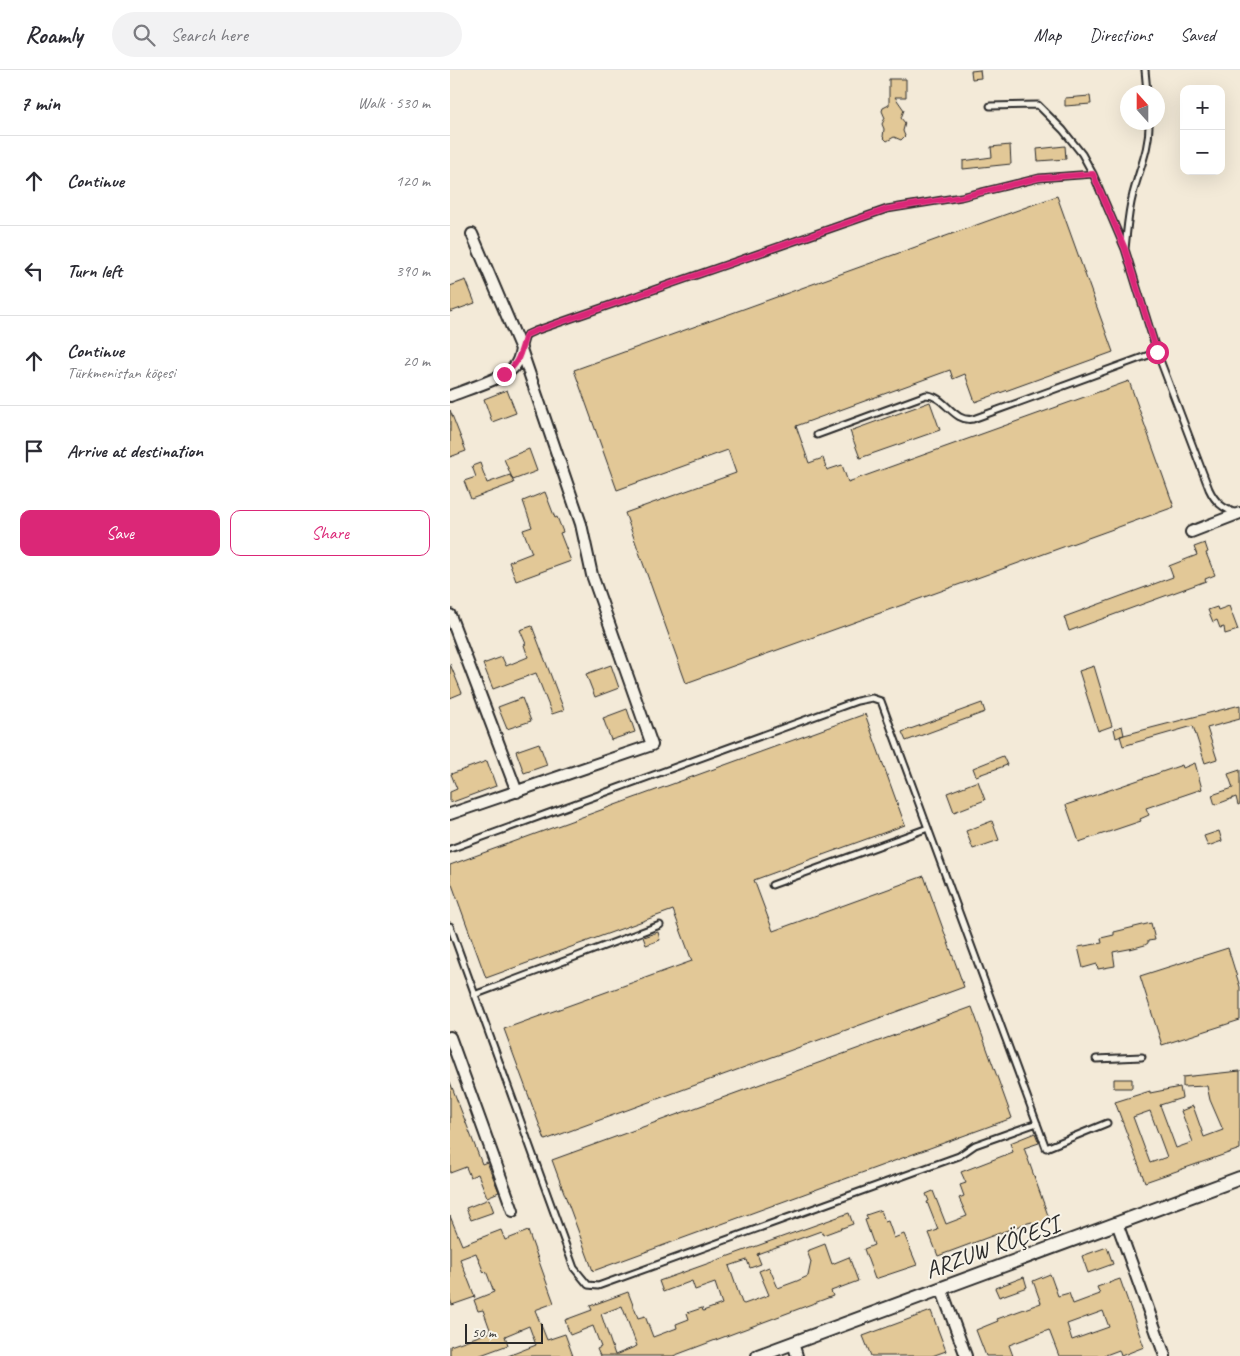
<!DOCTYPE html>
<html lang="en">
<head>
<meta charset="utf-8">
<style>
	body { margin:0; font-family:Caveat,sans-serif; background:#f2f2f3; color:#2b2b33 }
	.controls { position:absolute; right:15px; top:15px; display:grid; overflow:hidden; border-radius:10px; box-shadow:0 5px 20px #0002 }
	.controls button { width:45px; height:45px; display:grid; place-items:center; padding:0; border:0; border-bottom:1px solid #e1e1e2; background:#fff; color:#2b2b33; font:25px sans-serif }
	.compass { position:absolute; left:670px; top:15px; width:45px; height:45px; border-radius:50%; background:#fff; box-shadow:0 5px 20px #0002; rotate:339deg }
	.scale { position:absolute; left:15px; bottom:12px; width:78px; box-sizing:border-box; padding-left:5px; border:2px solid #2b2b2b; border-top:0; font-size:14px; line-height:18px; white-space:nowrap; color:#2b2b2b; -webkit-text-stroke:4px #f7f3e8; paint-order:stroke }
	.stop { position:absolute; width:15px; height:15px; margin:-11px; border:4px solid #db2777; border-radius:50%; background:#fff }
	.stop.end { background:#db2777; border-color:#fff; box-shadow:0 1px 5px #0008 }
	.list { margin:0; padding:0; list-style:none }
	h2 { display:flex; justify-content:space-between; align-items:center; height:65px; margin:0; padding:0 20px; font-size:21px }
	h2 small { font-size:16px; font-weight:400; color:#7c7c81 }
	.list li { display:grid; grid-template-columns:32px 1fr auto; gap:15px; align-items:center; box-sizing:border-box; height:90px; padding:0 20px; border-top:1px solid #e1e1e2 }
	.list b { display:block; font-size:19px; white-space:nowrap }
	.list p { margin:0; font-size:16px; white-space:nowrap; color:#7c7c81 }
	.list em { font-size:16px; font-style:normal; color:#7c7c81 }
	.actions { display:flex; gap:10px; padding:15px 20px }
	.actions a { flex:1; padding:11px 0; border:1px solid #db2777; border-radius:10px; text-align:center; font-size:18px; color:#db2777 }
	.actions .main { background:#db2777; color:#fff }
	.icon { flex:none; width:28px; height:28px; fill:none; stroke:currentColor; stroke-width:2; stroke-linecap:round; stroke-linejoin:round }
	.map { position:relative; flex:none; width:790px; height:1286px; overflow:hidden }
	header { display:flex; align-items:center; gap:30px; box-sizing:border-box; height:70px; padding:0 25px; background:#fff; border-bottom:1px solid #e1e1e2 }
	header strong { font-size:24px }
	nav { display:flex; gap:28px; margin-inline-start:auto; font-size:18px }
	.search { width:350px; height:45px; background:#f2f2f3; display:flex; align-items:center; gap:12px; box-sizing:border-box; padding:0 18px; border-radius:28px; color:#7c7c81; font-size:19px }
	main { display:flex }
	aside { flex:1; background:#fff }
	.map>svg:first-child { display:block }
	.building { fill:#e2c897; stroke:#2b2b2b; fill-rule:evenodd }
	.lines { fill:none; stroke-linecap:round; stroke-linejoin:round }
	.service-casing { stroke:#2b2b2b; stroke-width:9 }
	.minor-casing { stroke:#2b2b2b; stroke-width:14 }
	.tertiary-casing { stroke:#2b2b2b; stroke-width:16 }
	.service { stroke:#f7f3e8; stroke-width:5 }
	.minor { stroke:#f7f3e8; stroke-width:10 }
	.tertiary { stroke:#f7f3e8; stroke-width:12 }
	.route { stroke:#db2777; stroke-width:6 }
	.labels { text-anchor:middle; stroke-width:4; stroke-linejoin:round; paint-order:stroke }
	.street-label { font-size:24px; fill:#2b2b2b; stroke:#f7f3e8 }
</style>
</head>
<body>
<header>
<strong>Roamly</strong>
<div class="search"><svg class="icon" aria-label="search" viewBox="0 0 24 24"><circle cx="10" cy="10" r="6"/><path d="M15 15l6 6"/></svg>Search here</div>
<nav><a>Map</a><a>Directions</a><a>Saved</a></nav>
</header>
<main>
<aside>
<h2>7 min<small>Walk · 530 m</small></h2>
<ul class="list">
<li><svg class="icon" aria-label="ahead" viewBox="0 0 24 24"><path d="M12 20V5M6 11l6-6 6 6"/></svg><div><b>Continue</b></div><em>120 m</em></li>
<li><svg class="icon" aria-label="left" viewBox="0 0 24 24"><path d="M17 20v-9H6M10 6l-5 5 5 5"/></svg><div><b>Turn left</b></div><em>390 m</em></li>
<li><svg class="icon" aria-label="ahead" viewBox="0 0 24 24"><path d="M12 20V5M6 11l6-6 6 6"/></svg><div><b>Continue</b><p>Türkmenistan köçesi</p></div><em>20 m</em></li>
<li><svg class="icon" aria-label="arrive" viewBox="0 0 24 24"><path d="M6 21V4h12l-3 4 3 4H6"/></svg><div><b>Arrive at destination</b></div></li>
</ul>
<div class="actions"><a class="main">Save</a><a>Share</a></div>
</aside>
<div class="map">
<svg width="790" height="1286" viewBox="0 0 790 1286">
	<rect width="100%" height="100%" fill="#f3ead8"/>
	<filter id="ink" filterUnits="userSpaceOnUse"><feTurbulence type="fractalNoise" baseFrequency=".02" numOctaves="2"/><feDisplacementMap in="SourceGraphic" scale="10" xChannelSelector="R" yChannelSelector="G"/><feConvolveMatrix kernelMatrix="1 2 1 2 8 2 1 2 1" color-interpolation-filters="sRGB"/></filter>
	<g filter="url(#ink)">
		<path class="building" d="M 530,0 L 531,8 L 522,9 L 521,1 Z
			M 439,9 L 456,9 L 456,27 L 445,27 L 454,40 L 451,48 L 455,53 L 453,61 L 455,66 L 451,70 L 444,67 L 437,71 L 433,67 L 434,59 L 432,54 L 435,48 L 432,41 L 433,38 L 439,35 Z
			M 640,26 L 641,34 L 615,36 L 615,28 Z
			M 560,75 L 561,94 L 513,99 L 513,91 L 542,87 L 541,77 Z
			M 615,76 L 616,89 L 588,91 L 587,79 Z
			M 607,126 L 663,282 L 525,332 L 515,304 L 503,309 L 500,300 L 346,356 L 359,393 L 373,388 L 377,400 L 392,395 L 398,412 L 679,311 L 724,437 L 236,613 L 175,443 L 286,403 L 278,380 L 167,420 L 124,300 Z
			M 16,210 L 25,233 L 0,242 L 0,216 Z
			M 57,320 L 66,343 L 42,352 L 34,329 Z
			M 480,332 L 490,360 L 410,388 L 400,361 Z
			M 0,340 L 16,381 L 0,387 Z
			M 79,379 L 87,401 L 63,410 L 54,389 Z
			M 30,393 L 37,413 L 60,405 L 64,413 L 21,429 L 14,411 L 26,407 L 22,396 Z
			M 95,422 L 105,448 L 107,447 L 113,462 L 110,463 L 121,491 L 66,511 L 59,492 L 82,483 L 73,460 L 82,457 L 73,431 Z
			M 755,473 L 758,482 L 756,483 L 765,505 L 755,509 L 756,511 L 619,561 L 614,547 L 723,507 L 719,496 L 747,485 L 744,477 Z
			M 779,536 L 788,560 L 775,564 L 774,557 L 770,558 L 767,550 L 763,552 L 758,540 L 767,537 L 768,540 Z
			M 82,556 L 114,640 L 102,644 L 86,603 L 43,619 L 33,594 L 52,587 L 56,596 L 78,587 L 74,575 L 76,574 L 70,560 Z
			M 0,594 L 12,623 L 0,628 Z
			M 161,595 L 169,618 L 145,627 L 136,604 Z
			M 644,596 L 662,656 L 648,661 L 629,601 Z
			M 72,628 L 81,651 L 57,659 L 48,637 Z
			M 532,633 L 535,642 L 456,671 L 452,662 Z
			M 790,635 L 790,649 L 757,658 L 767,689 L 755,693 L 743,656 L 673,676 L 670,666 Z
			M 177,639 L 185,662 L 161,670 L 153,648 Z
			M 415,644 L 455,755 L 304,810 L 323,861 L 474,806 L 514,917 L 95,1070 L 54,959 L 242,891 L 223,840 L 36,908 L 0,809 L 0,795 Z
			M 672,656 L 674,665 L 666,668 L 664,659 Z
			M 89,673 L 97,695 L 74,703 L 66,681 Z
			M 553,686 L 557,695 L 526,706 L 523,698 Z
			M 37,691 L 46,716 L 0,733 L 0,722 L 7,719 L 1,704 Z
			M 745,693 L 752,719 L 696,738 L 699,745 L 690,749 L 691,751 L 629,772 L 616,735 L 732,695 L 733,698 Z
			M 790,700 L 790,734 L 788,735 L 786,727 L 765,735 L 762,725 L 783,718 L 778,704 Z
			M 528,711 L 535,730 L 504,742 L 497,723 Z
			M 542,751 L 549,770 L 523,779 L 516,761 Z
			M 769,761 L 772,771 L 758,776 L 754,766 Z
			M 701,853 L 705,870 L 698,871 L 698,873 L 695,875 L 684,878 L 663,882 L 665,896 L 648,899 L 647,894 L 633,898 L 628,877 L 652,873 L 651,868 L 664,865 L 664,862 Z
			M 208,862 L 210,870 L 196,875 L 193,867 Z
			M 778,878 L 790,917 L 790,950 L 712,975 L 690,906 Z
			M 522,937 L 562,1048 L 143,1201 L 102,1090 Z
			M 790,1001 L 790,1079 L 695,1112 L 665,1032 L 700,1021 L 700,1023 L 730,1017 L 732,1028 L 710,1035 L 726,1078 L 743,1072 L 731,1041 L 743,1036 L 754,1067 L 773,1060 L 760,1030 L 757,1016 L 733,1017 L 733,1007 ZM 700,1041 L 717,1087 L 700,1093 L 683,1047 Z
			M 664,1009 L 682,1009 L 682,1018 L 664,1018 Z
			M 0,1012 L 32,1094 L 37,1092 L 49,1122 L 37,1127 L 28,1104 L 20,1107 L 16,1097 L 0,1103 Z
			M 585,1063 L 589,1073 L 574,1078 L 600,1151 L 584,1157 L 582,1152 L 574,1154 L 488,1186 L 479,1163 L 488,1160 L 477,1132 L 479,1131 L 476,1124 L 483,1121 L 496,1154 L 517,1146 L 509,1128 L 514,1126 L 510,1115 L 516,1113 L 511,1102 L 563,1082 L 560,1073 Z
			M 39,1129 L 44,1142 L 21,1150 L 16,1138 Z
			M 431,1140 L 435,1152 L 438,1151 L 444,1168 L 454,1164 L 467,1195 L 425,1209 L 414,1179 L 424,1175 L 415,1150 L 418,1149 L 416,1145 Z
			M 399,1143 L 403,1154 L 373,1165 L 371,1161 L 307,1184 L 311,1194 L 300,1198 L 297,1190 L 279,1196 L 292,1233 L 294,1234 L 319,1225 L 309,1201 L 319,1197 L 328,1218 L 347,1211 L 358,1206 L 361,1192 L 357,1181 L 375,1174 L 382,1194 L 399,1187 L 408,1211 L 381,1221 L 383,1226 L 223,1286 L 150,1286 L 147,1279 L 151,1277 L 143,1256 L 120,1265 L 115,1250 L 142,1240 L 140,1236 L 178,1222 L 188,1248 L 195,1246 L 203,1267 L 227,1258 L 226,1254 L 239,1249 L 237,1243 L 252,1238 L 253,1241 L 272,1234 L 265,1213 L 245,1220 L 242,1211 L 213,1222 L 209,1211 ZM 172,1236 L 187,1276 L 165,1285 L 151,1244 Z
			M 0,1146 L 12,1175 L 51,1160 L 55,1170 L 78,1161 L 104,1233 L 85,1240 L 97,1270 L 115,1264 L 123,1286 L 58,1286 L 86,1275 L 79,1256 L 55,1266 L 58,1275 L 28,1286 L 0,1286 L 0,1276 L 41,1262 L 33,1240 L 28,1241 L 24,1230 L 44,1222 L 36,1201 L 34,1203 L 26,1183 L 10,1189 L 25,1227 L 2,1235 L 0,1229 Z
			M 657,1177 L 663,1194 L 638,1203 L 632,1186 Z
			M 600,1204 L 608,1226 L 619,1223 L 623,1234 L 650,1224 L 647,1217 L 670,1209 L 694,1277 L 671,1286 L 669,1280 L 653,1286 L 609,1286 L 599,1260 L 559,1275 L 563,1286 L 536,1286 L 526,1260 L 548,1251 L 547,1249 L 591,1233 L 583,1211 ZM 653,1241 L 659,1257 L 622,1270 L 617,1254 Z
			M 574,1207 L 577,1217 L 549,1227 L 545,1218 Z
			M 481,1241 L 496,1281 L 482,1286 L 421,1286 L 413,1266 Z"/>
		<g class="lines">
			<defs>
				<path id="service" d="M 695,0 L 697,22
					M 540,36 L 588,35 L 613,60 L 632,84 L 643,104 L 675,179 L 707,282 L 759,419 C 765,432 773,439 787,443
					M 675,179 C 677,161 678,142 683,124 C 689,100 700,78 699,52
					M 72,279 L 76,265 L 85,261 L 437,139 L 511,127 L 589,108 L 643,104
					M 367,365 L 476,325 C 495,325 503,353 523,349 L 707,282
					M 0,779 L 407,631 L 422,628 L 431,631 L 596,1078 L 657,1053
					M 322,815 L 478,758
					M 0,856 L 124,1198 L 138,1215 L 148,1216 L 509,1086 L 525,1075 L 587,1053
					M 24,925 L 210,855
					M 646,989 L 692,987"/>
				<path id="minor" d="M 0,326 C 15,320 54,308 63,298 C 68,293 70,286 71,279
					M 741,462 L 790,443
					M 0,545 L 67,722
					M 0,744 L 202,675 L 142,505 L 131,454 L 71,279 L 22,164
					M 0,967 L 63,1141
					M 667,1153 L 715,1286
					M 491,1218 L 516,1286
					M 343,1273 L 347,1286"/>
				<path id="tertiary" d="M 308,1286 L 790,1108"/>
			</defs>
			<use href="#service" class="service-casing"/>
			<use href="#minor" class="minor-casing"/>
			<use href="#tertiary" class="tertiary-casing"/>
			<use href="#service" class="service"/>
			<use href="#minor" class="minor"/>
			<use href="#tertiary" class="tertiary"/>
		</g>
	</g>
	<g class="lines" filter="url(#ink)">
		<path class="route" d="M 54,304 C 70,294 70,282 76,265 L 85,261 L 437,139 L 511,127 L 589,108 L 643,104 L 675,179 L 707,282"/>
	</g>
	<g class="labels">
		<g class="street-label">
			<text transform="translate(542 1177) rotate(-20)" y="8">ARZUW KÖÇESI</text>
		</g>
	</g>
</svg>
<div class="controls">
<button>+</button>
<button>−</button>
</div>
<svg class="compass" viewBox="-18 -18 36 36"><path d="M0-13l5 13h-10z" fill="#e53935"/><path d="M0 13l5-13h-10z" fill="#7c7c81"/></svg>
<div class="scale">50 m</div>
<div class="stop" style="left:707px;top:282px"></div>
<div class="stop end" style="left:54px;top:304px"></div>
</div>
</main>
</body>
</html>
